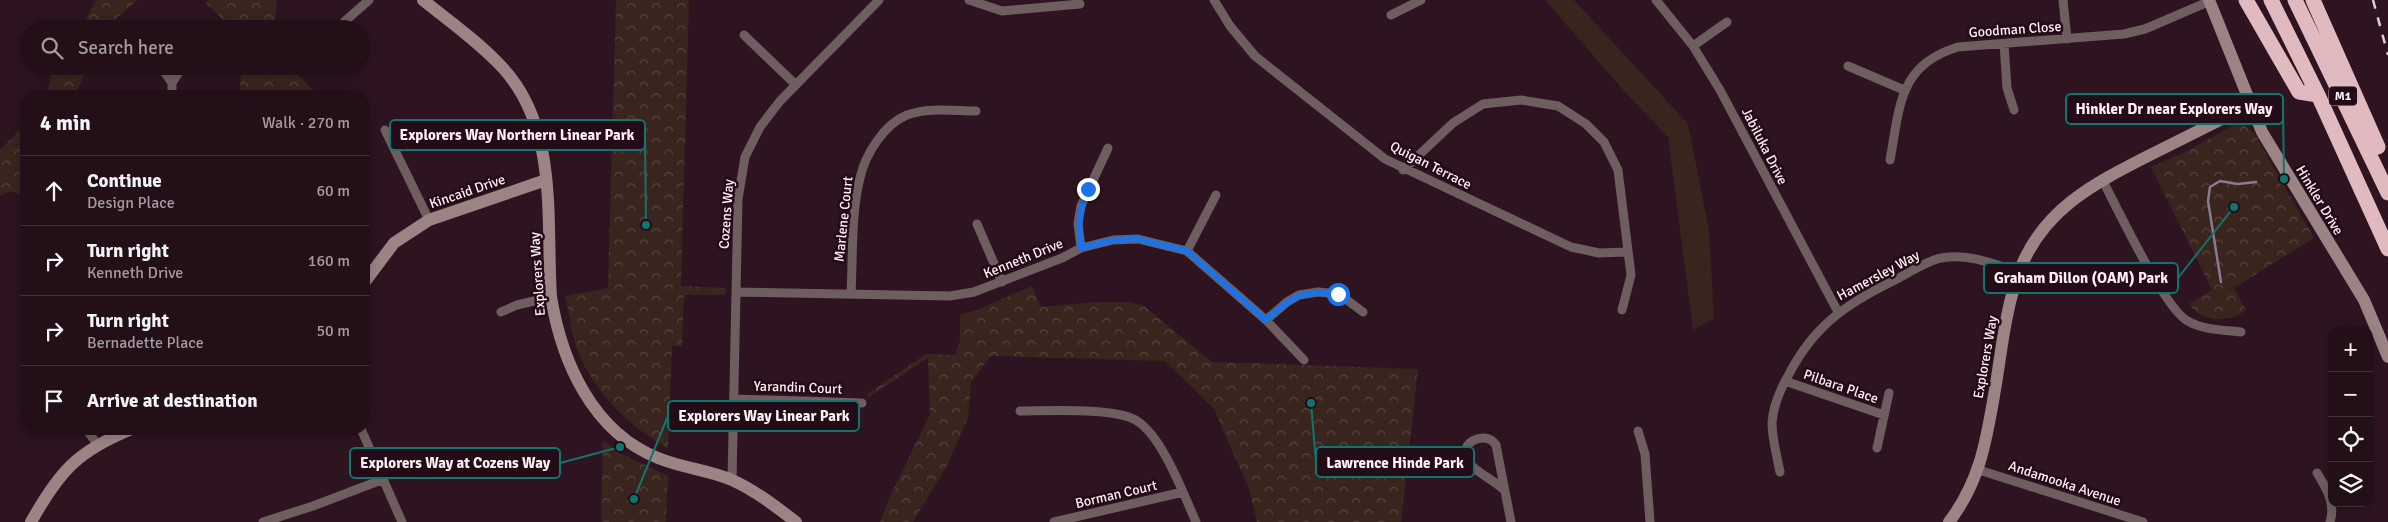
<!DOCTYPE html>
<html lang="en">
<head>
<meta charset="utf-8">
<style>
	body { margin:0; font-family:Signika,sans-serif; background:#2e1d25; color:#f1f3f6 }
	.controls { position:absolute; right:15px; bottom:15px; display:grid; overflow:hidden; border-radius:10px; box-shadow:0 2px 12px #0003 }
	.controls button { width:45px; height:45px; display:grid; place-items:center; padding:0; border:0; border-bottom:1px solid #3f2f37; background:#220f18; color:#f1f3f6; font:25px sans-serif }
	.stop { position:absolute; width:15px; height:15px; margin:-11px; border:4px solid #1a73e8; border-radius:50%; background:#fff }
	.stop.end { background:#1a73e8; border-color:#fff; box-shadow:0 1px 5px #0008 }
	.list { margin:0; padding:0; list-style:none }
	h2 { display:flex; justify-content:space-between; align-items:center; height:65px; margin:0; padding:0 20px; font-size:21px }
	h2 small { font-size:16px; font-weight:400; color:#a29ca2 }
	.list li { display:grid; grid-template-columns:32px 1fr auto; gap:15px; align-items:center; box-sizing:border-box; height:70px; padding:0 20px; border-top:1px solid #3f2f37 }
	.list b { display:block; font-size:19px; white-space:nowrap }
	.list p { margin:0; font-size:16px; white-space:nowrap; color:#a29ca2 }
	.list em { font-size:16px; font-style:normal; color:#a29ca2 }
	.icon { flex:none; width:28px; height:28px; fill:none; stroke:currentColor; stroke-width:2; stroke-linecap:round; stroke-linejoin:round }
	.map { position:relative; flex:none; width:2388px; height:522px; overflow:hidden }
	.search { position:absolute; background:#220f18; box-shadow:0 2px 12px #0003; left:20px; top:20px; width:350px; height:55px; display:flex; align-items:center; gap:12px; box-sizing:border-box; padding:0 18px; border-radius:28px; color:#a29ca2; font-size:19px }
	.panel { position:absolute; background:#220f18; box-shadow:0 2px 12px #0003; left:20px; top:90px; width:350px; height:345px; border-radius:20px }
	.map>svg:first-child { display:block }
	.grass { fill:#3a241e }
	.forest { fill:url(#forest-crowns) }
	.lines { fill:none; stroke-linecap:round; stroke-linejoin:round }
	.stream { stroke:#887c8f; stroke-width:2.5 }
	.street { stroke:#6e5e60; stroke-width:9 }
	.secondary { stroke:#9c8485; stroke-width:12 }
	.highway { stroke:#e0babe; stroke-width:15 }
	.rail { stroke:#dcccd3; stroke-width:2.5; stroke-dasharray:9 9; stroke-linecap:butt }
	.route { stroke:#1a73e8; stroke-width:6 }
	.labels { text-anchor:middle; stroke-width:5; stroke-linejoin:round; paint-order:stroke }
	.shield { fill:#230b17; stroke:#bcabb2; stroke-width:1 }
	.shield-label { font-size:12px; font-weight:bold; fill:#feeff5 }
	.street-label { font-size:14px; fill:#feeff5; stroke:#230b17 }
	.leader { fill:none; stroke:#0f766e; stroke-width:2 }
	.callout-dot { fill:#0f766e; stroke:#230b17; stroke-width:2 }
	.callout { fill:#230b17; stroke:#0f766e; stroke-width:2 }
	.callout-label { font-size:15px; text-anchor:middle; font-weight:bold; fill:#feeff5 }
</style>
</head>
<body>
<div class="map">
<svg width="2388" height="522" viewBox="0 0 2388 522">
	<defs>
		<pattern id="forest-crowns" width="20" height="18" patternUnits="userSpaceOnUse" patternTransform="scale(1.25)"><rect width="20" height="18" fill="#3a241e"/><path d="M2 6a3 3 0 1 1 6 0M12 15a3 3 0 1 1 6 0" fill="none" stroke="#58443f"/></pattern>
	</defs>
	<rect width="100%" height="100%" fill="#2d1420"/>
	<path class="grass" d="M 1545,0 L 1574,0 L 1688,124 L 1709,230 L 1714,318 L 1693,330 L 1668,137 L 1625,92 Z"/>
	<path class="forest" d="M 96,0 L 137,0 L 104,29 L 81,29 Z
		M 208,0 L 277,0 L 274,29 L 232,29 L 206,3 Z
		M 616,0 L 689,0 L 681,286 L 726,288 L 726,295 L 684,295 L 682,346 L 672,346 L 668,449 C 627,424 595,394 577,349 C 571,332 569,313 565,296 L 608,288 Z
		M 56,66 L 88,66 L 75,96 L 46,96 L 53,71 Z
		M 241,66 L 289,66 L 319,96 L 240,96 Z
		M 26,123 L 26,198 C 17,191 10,190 0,196 L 0,150 Z
		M 2243,124 L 2254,133 L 2314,238 L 2234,288 L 2246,310 C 2228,323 2202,323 2189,304 L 2212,290 L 2151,167 L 2189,150 L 2234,125 Z
		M 1032,286 L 1041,307 L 1097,302 L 1129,302 L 1144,306 L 1212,362 L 1418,369 L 1401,522 L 1257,522 L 1249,489 L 1214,409 L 1165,361 L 991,356 L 971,382 L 968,417 L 948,464 L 913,522 L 880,522 L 891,494 L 930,414 L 928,358 L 869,397 L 866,395 L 926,354 L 955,355 L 960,342 L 960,314 L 977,310 Z
		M 603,440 L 620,453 L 668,476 L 666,522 L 601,522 Z"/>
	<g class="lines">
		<path class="stream" d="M 2221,282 L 2208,201 L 2210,187 L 2220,181 L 2238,184 L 2256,182"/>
		<path class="street" d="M 969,0 L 1002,11 L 1080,4
			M 1214,0 L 1230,26 L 1255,56 L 1385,159 L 1571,247 L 1599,253 L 1627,252
			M 1656,0 L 1693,46 L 1720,90 L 1838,312
			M 2063,0 L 2067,39
			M 1391,15 L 1421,0
			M 344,22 L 369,0
			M 744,35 L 796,85
			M 2004,44 L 2007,88 L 2014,110
			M 1693,46 L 1727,22
			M 160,66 L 172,83
			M 1848,66 L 1904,90
			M 172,96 L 172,83 L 183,66
			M 385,130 L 429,220
			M 1890,160 C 1900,107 1898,65 1958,47 L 2124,34 L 2145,29 L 2210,1
			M 1403,170 L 1453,123 L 1483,104 L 1521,100 L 1558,106 L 1586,124 L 1604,142 L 1618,170 L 1631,275 L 1622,310
			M 2102,179 C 2117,208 2163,305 2186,320 C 2202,330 2222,330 2241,332
			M 977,224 L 1002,282
			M 1081,248 L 1078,223 L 1081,206 L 1108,148
			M 1187,251 L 1216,195
			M 736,292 L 950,296 L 974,292 L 1062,258 L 1081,248 L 1113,240 L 1138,239 L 1187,251 L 1266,320 L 1304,360
			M 851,293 C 853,256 851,213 860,178 C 865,155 884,124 907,115 C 929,107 954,111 976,111
			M 501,312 L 517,305 L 551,297
			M 1266,320 L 1287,302 L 1299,295 L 1318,292 L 1339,294 L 1363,312
			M 1785,381 L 1884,415
			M 734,399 L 862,403
			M 1020,411 C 1047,411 1117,407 1137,421 C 1162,436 1184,495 1196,522
			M 86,429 L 98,445
			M 361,429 L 402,522
			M 1638,431 L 1645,454 L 1650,522
			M 1877,448 L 1889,393
			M 1979,470 L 2143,522
			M 1780,472 C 1777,456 1772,439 1772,423 C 1773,407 1780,390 1788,376 C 1813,327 1844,305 1893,281 C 1908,274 1925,261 1941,258 C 1969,253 1994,264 2019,272
			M 2317,473 C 2326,487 2336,504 2330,522
			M 732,480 L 738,199 L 745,157 L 760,127 L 780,101 L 879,0
			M 1505,491 C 1494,479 1475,473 1468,461 C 1456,443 1486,429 1496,445 L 1511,522
			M 263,522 L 313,506 L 384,479
			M 1054,522 L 1183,492"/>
		<path class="secondary" d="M 423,0 C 449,21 479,42 502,67 C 559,128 546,220 551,297 C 562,363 593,432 658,458 C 682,468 709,470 732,480 C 756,491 775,506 796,522
			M 2209,0 L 2262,132 L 2364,300 L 2388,357
			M 364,283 L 394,243 L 429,220 L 546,180
			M 31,522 C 59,472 77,451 132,429
			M 1949,522 C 1982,479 1987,435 1996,384 C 2002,346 2006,308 2019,272 C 2042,210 2093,184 2148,156 C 2182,139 2216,122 2250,105"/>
		<path class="highway" d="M 2246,0 L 2299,92 L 2318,95
			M 2271,0 L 2318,95 L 2388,249
			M 2295,0 L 2388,193
			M 2313,0 L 2378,147"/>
		<path class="rail" d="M 2373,0 L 2388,55"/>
	</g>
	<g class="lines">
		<path class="route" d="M 1088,189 C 1079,212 1078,223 1081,248 L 1113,240 L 1138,239 L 1187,251 L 1266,320 C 1294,296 1300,290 1338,294"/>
	</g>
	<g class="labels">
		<rect class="shield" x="2329" y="86.5" width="28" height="19" rx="4"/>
		<g class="shield-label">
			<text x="2343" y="100">M1</text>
		</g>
		<g class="street-label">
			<text transform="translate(2015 29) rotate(-4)" y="5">Goodman Close</text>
			<text transform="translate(1765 146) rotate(63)" y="5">Jabiluka Drive</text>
			<text transform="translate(1431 165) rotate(27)" y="5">Quigan Terrace</text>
			<text transform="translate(467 191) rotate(-19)" y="5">Kincaid Drive</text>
			<text transform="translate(2320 200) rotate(59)" y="5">Hinkler Drive</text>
			<text transform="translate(726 214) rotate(-86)" y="5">Cozens Way</text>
			<text transform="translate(843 219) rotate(-84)" y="5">Marlene Court</text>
			<text transform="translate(1023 258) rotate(-22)" y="5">Kenneth Drive</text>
			<text transform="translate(537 274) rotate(-94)" y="5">Explorers Way</text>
			<text transform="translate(1878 275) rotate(-28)" y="5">Hamersley Way</text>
			<text transform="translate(1985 357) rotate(-80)" y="5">Explorers Way</text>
			<text transform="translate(1841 386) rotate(19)" y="5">Pilbara Place</text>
			<text transform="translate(798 387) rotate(2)" y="5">Yarandin Court</text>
			<text transform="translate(2065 483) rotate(18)" y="5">Andamooka Avenue</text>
			<text transform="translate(1116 494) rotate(-13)" y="5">Borman Court</text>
		</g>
	</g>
	<path class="leader" d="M2284 179L2283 109M646 225L645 135M2234 207L2178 278M634 499L668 416M1311 403L1316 462M620 447L560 463"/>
	<g class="callout-dot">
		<circle cx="2284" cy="179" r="5"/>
		<circle cx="646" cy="225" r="5"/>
		<circle cx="2234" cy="207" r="5"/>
		<circle cx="634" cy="499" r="5"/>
		<circle cx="1311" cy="403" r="5"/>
		<circle cx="620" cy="447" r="5"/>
	</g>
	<g class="callout">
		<rect x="2066" y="94" width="217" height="30" rx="5"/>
		<rect x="390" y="120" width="255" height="30" rx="5"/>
		<rect x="1984" y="263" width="194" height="30" rx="5"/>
		<rect x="668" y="401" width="191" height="30" rx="5"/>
		<rect x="1316" y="447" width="158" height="30" rx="5"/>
		<rect x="350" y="448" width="210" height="30" rx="5"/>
	</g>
	<g class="callout-label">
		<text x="2174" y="114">Hinkler Dr near Explorers Way</text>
		<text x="517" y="140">Explorers Way Northern Linear Park</text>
		<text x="2081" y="283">Graham Dillon (OAM) Park</text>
		<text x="764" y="421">Explorers Way Linear Park</text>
		<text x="1395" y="468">Lawrence Hinde Park</text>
		<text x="455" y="468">Explorers Way at Cozens Way</text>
	</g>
</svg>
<div class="controls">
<button>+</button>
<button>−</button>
<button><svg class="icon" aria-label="locate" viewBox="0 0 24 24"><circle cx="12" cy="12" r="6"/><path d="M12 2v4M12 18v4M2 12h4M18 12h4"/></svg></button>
<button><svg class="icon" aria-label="layers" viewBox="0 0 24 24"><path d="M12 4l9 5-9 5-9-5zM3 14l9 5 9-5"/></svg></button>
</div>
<div class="stop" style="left:1338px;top:294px"></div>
<div class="stop end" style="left:1088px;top:189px"></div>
<div class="search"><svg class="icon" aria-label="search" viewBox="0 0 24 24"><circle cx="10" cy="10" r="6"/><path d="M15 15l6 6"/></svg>Search here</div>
<section class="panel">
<h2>4 min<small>Walk · 270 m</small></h2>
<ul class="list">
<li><svg class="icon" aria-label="ahead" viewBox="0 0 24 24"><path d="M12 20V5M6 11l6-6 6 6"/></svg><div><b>Continue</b><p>Design Place</p></div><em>60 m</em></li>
<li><svg class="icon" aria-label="right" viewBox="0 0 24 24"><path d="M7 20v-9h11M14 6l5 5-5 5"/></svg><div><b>Turn right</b><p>Kenneth Drive</p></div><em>160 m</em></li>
<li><svg class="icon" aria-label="right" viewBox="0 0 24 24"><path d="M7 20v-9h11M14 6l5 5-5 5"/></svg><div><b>Turn right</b><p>Bernadette Place</p></div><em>50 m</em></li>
<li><svg class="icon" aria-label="arrive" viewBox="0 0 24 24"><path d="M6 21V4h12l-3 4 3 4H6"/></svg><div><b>Arrive at destination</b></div></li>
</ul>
</section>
</div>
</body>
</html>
